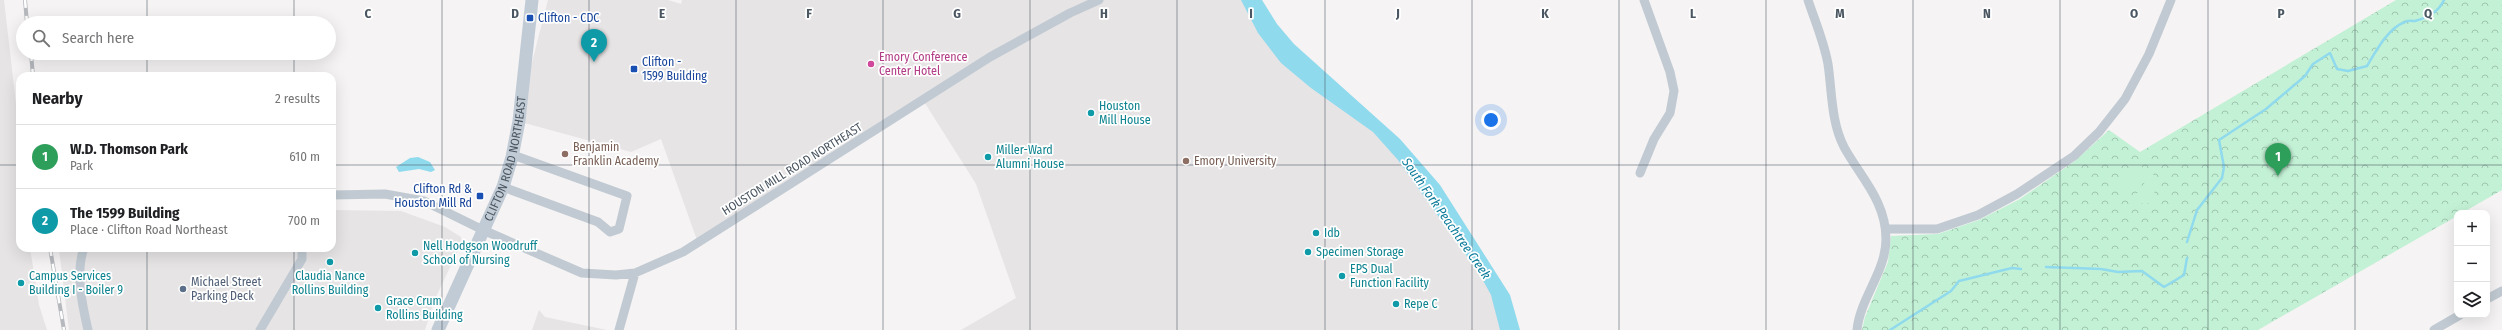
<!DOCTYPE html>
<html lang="en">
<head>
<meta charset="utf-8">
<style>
	body { margin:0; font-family:"Fira Sans Condensed",sans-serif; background:#f6f6f6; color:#202124 }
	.controls { position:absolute; right:12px; bottom:12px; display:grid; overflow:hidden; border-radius:8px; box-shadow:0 4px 16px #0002 }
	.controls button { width:36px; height:36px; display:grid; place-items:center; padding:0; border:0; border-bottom:1px solid #e0e0e0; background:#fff; color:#202124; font:20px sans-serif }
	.you { position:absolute; left:1491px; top:120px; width:14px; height:14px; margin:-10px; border:3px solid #fff; border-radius:50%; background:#1a73e8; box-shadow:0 0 0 6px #1a73e833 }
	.badge { display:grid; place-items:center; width:26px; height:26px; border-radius:50%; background:#7c3aed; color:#fff; font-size:13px; font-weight:700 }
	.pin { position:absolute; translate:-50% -33px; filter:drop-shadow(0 1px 2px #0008) }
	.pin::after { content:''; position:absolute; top:21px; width:14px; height:12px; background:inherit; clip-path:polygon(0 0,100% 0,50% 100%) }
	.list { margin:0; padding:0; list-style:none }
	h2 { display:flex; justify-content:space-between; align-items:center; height:52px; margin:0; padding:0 16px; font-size:17px }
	h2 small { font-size:13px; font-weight:400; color:#757577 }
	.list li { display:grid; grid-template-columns:26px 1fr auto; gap:12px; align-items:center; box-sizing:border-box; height:64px; padding:0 16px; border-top:1px solid #e0e0e0 }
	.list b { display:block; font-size:15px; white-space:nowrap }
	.list p { margin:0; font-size:13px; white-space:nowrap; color:#757577 }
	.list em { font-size:13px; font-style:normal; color:#757577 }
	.icon { flex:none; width:22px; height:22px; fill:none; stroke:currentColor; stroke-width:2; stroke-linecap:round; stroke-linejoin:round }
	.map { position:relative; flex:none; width:2502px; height:330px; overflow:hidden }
	.search { position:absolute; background:#fff; box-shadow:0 4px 16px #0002; left:16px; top:16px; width:320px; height:44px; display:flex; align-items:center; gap:10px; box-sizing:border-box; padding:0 14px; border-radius:22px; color:#757577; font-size:15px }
	.panel { position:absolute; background:#fff; box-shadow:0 4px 16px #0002; left:16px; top:72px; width:320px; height:180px; border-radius:12px }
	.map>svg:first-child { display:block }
	.education { fill:#e6e4e5 }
	.park { fill:url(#park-crowns) }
	.pitch { fill:#c3f1d5 }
	.water { fill:#90daee }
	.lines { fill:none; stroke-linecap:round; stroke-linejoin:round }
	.stream { stroke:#90daee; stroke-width:2.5 }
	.minor { stroke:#c1cad2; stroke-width:9 }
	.secondary { stroke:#c1cbd6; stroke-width:13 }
	.rail-casing { stroke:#b5b8bd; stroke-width:4 }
	.rail { stroke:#fff; stroke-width:2.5; stroke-dasharray:8; stroke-linecap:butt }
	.grid { fill:none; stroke:#4a5661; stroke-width:1; stroke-opacity:0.55 }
	.transit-dot { fill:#1a4fb4; stroke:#fff; stroke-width:1.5 }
	.hotel-dot { fill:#d1479c; stroke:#fff; stroke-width:1.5 }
	.culture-dot { fill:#0f9aa8; stroke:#fff; stroke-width:1.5 }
	.education-dot { fill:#8d6e63; stroke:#fff; stroke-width:1.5 }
	.service-dot { fill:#5c6f8a; stroke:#fff; stroke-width:1.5 }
	.labels { text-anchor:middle; stroke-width:3.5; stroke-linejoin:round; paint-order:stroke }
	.transit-label { font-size:12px; fill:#164399; stroke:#fff; text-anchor:start }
	.hotel-label { font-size:12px; fill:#b23c85; stroke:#fff; text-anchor:start }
	.culture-label { font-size:12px; fill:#0d838f; stroke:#fff; text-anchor:start }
	.education-label { font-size:12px; fill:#785e54; stroke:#fff; text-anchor:start }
	.street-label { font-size:12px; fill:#4a5661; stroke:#fff }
	.service-label { font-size:12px; fill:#4e5e75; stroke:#fff; text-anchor:start }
	.water-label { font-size:13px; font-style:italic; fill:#0c7c9b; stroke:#fff }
	.grid-label { font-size:13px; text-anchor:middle; font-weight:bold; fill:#4a5661; stroke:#fff; stroke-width:3.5; stroke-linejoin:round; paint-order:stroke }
</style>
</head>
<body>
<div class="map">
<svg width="2502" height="330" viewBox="0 0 2502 330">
	<defs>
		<pattern id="park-crowns" width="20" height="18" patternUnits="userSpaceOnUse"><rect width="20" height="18" fill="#c3f1d5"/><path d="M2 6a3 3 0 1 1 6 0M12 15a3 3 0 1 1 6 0" fill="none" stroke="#a0c6b0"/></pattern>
	</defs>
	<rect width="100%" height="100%" fill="#f5f3f3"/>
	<path class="education" d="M 0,0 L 4,0 L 20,139 L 20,248 L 30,248 L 39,305 L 47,330 L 0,330 Z
		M 548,0 L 668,0 L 681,4 L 682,0 L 1252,0 L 1269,32 L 1374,123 L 1468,244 L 1507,330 L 961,330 L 1016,298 L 976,184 L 923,100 L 698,243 L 661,139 L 631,152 L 517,121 Z
		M 332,210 L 401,211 L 445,227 L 461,237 L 462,242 L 434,301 L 425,330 L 69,330 L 59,249 L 332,248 Z
		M 539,310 L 545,317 L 607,330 L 532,330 Z"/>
	<path class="park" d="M 2396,0 L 2502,0 L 2502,190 L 2462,213 L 2457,213 L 2457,216 L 2258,330 L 1862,330 L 1865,317 L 1888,262 L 1891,236 L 1938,234 L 1979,220 L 2020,199 L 2075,161 L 2109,130 L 2140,152 Z"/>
	<path class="pitch" d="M 2135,162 L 2146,170 L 2130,196 L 2118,188 Z
		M 2151,173 L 2162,180 L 2146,206 L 2134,198 Z"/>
	<path class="water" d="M 1241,0 L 1262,0 L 1277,24 L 1294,44 L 1400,139 L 1440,185 L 1510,295 L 1520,330 L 1500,330 L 1491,295 L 1479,273 L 1398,160 L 1373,132 L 1311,88 L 1281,63 L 1258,33 Z
		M 418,157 L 430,162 L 435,170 L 431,172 L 419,169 L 399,172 L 396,167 L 410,158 Z"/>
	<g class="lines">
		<path class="stream" d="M 2187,242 L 2197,210 L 2222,178 L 2224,167 L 2219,140 L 2266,109 L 2305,76 L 2313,64 L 2330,53 L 2337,69 L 2348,71 L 2367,66 C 2376,51 2388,28 2405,22 C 2408,20 2412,21 2415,21 C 2427,18 2439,11 2444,0
			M 2046,267 L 2101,269 L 2118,272 L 2142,271 L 2164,287 L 2184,275 L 2187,258
			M 1890,330 L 1951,291 L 1959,281 L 2012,268 L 2021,269"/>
		<path class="minor" d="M 1808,0 C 1815,21 1824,42 1828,64 C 1832,91 1831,122 1844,147 C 1861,178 1886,201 1886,239 C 1886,272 1860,298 1857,330
			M 1640,173 L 1654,139 L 1670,113 L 1674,91 L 1670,72 L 1644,0
			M 503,187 L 598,222 L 610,232 L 619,229 L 627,196 L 513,155
			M 332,195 L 385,194 L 424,201 L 483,230 L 582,273 L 616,275 L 635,273 L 683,252 L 990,57 L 1070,13 L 1099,0
			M 1886,229 L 1937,229 L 1978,215 L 2017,194 L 2074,156 L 2099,132 L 2125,99 L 2149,54 L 2171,0
			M 84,248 C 75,273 82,304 88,330
			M 2487,299 L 2502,291
			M 260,330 L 302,259 L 302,248
			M 619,330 L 635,273
			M 2434,330 L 2460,315"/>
		<path class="secondary" id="s1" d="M 438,330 L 503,187 L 512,157 L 519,121 L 532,0"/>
		<defs>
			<path id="rail" d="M 25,0 L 27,23
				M 31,53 L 33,76
				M 50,248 L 64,330"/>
		</defs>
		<use href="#rail" class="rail-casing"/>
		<use href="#rail" class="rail"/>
	</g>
	<path class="grid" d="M 147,0 L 147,23M 294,0 L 294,23M 442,0 L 442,330M 589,0 L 589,330M 736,0 L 736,330M 883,0 L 883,330M 1030,0 L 1030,330M 1177,0 L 1177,330M 1325,0 L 1325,330M 1472,0 L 1472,330M 1619,0 L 1619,330M 1766,0 L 1766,330M 1913,0 L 1913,330M 2060,0 L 2060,330M 2208,0 L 2208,330M 2355,0 L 2355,330M 147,53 L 147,76M 294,53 L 294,76M 0,165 L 20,165M 332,165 L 2502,165M 147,248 L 147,330M 294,248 L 294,330"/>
	<g class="transit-dot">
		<rect x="526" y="14" width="8" height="8" rx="2"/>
		<rect x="630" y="65" width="8" height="8" rx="2"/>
		<rect x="476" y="192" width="8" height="8" rx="2"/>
	</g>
	<circle class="hotel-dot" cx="871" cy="64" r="4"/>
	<g class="culture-dot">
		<circle cx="1091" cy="113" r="4"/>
		<circle cx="988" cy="157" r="4"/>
		<circle cx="1316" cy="233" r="4"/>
		<circle cx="1308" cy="252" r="4"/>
		<circle cx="415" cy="253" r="4"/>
		<circle cx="330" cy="262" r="4"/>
		<circle cx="1342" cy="276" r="4"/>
		<circle cx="21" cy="283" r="4"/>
		<circle cx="1396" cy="304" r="4"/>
		<circle cx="378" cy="308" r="4"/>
	</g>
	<g class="education-dot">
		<circle cx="565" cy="154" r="4"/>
		<circle cx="1186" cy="161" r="4"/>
	</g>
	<circle class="service-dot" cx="183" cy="289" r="4"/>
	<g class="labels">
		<g class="transit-label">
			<text x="538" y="22">Clifton - CDC</text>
			<text x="642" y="66">Clifton -<tspan x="642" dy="14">1599 Building</tspan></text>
			<text x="472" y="193" text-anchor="end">Clifton Rd &amp;<tspan x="472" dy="14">Houston Mill Rd</tspan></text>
		</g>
		<g class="hotel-label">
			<text x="879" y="61">Emory Conference<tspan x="879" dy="14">Center Hotel</tspan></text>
		</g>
		<g class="culture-label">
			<text x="1099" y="110">Houston<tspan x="1099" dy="14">Mill House</tspan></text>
			<text x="996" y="154">Miller-Ward<tspan x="996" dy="14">Alumni House</tspan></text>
			<text x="1324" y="237">Idb</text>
			<text x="423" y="250">Nell Hodgson Woodruff<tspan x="423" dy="14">School of Nursing</tspan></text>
			<text x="1316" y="256">Specimen Storage</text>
			<text x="1350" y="273">EPS Dual<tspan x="1350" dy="14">Function Facility</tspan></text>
			<text x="29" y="280">Campus Services<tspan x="29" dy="14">Building I - Boiler 9</tspan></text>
			<text x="330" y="280" text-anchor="middle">Claudia Nance<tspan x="330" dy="14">Rollins Building</tspan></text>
			<text x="386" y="305">Grace Crum<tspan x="386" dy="14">Rollins Building</tspan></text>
			<text x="1404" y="308">Repe C</text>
		</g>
		<g class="education-label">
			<text x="573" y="151">Benjamin<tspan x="573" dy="14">Franklin Academy</tspan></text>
			<text x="1194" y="165">Emory University</text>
		</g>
		<g class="street-label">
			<text dy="4" stroke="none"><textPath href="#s1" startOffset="185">CLIFTON ROAD NORTHEAST</textPath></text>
			<text transform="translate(792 169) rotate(-32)" y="4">HOUSTON MILL ROAD NORTHEAST</text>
		</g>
		<g class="service-label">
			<text x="191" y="286">Michael Street<tspan x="191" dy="14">Parking Deck</tspan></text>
		</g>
		<g class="water-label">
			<text transform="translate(1447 218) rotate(55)" y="5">South Fork Peachtree Creek</text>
		</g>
	</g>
	<g class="grid-label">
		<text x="368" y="18">C</text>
		<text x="515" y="18">D</text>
		<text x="662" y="18">E</text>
		<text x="809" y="18">F</text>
		<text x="957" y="18">G</text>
		<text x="1104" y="18">H</text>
		<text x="1251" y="18">I</text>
		<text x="1398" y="18">J</text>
		<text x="1545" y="18">K</text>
		<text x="1693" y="18">L</text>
		<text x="1840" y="18">M</text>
		<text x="1987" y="18">N</text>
		<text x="2134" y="18">O</text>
		<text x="2281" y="18">P</text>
		<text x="2428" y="18">Q</text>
	</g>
</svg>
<div class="controls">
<button>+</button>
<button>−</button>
<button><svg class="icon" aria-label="layers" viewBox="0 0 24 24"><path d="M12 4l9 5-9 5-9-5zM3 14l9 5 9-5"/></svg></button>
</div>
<div class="you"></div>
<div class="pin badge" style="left:2278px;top:176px;background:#2e9e5b">1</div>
<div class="pin badge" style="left:594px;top:62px;background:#0f9aa8">2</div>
<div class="search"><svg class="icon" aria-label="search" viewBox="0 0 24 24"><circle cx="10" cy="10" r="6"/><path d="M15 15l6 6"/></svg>Search here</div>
<section class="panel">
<h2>Nearby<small>2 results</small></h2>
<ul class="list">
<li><span class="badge" style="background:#2e9e5b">1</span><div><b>W.D. Thomson Park</b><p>Park</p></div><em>610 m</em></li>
<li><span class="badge" style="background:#0f9aa8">2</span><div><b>The 1599 Building</b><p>Place · Clifton Road Northeast</p></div><em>700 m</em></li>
</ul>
</section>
</div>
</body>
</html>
